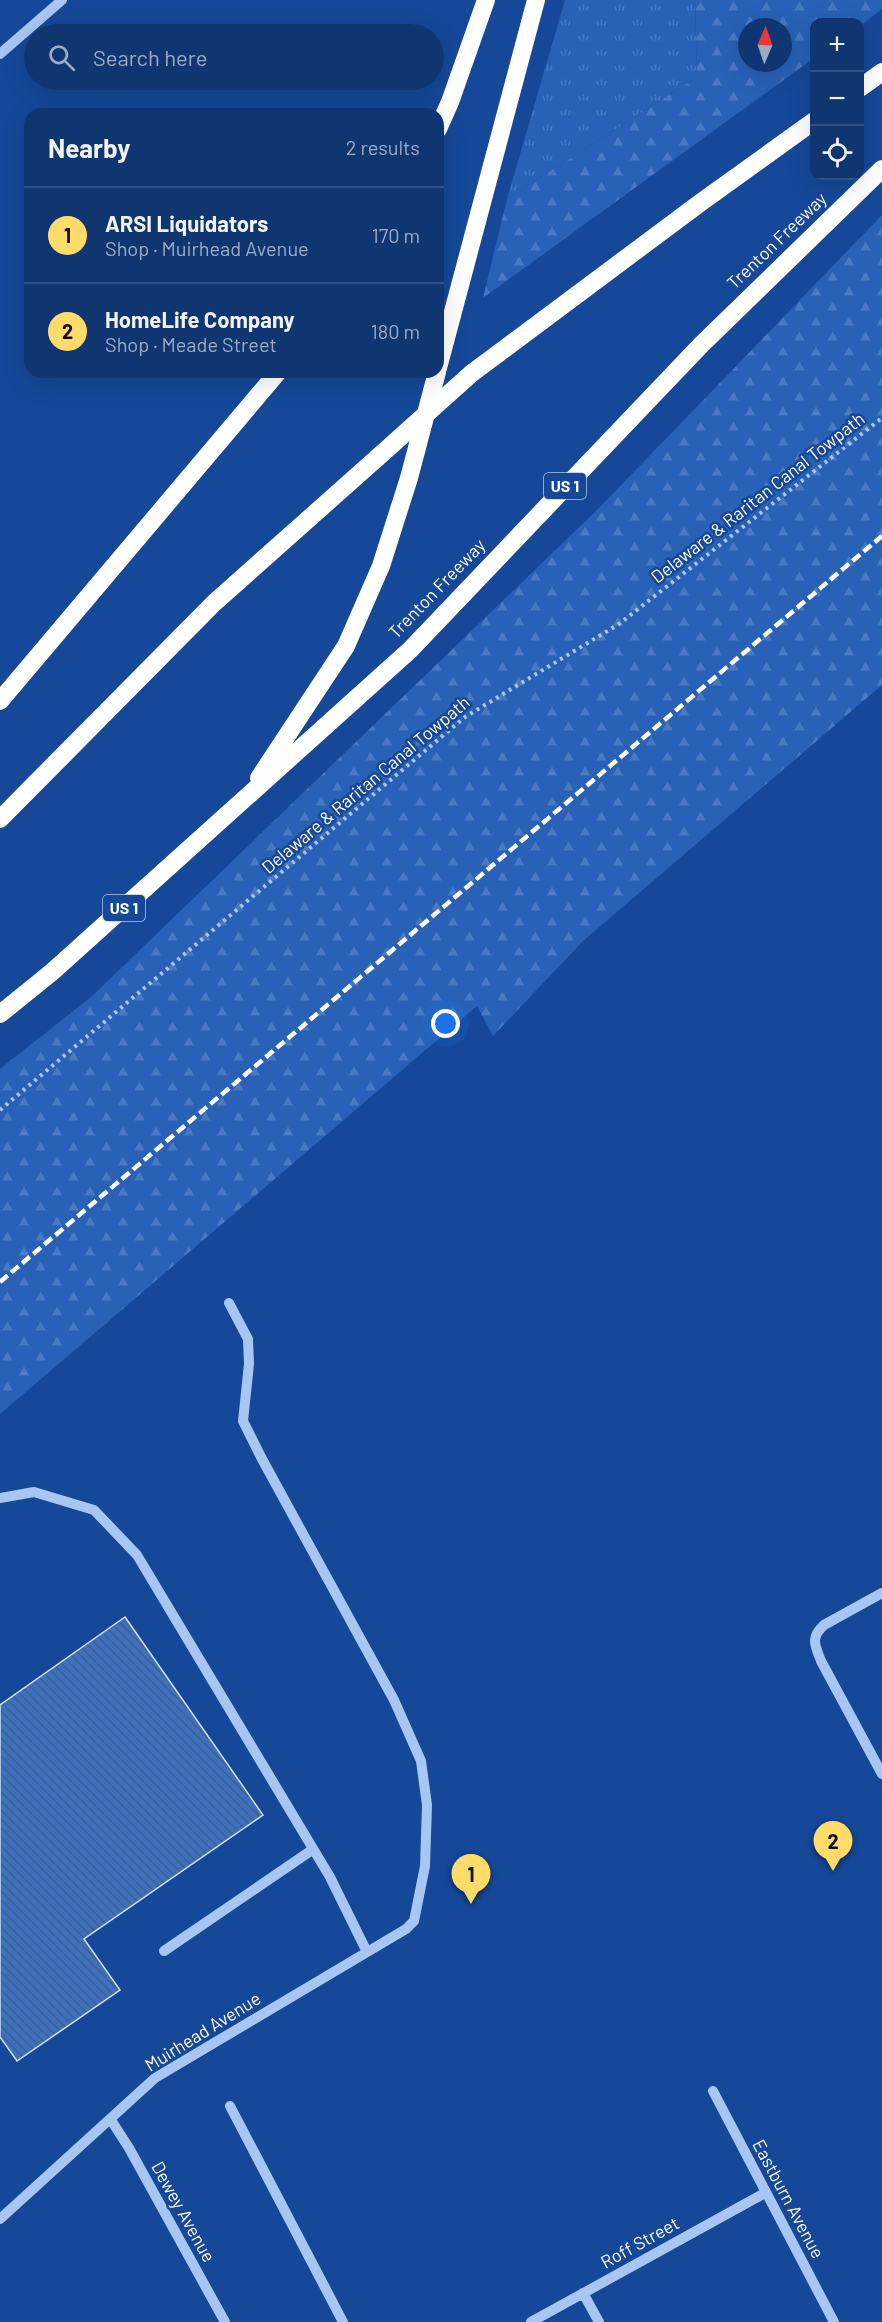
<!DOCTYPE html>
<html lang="en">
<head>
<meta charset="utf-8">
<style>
	body { margin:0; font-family:Barlow,sans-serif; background:#193e77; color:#f1f3f6 }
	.controls { position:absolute; right:18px; top:18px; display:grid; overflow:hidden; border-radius:12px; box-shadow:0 6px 24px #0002 }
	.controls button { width:54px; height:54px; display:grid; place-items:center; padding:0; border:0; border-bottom:2px solid #305084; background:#103672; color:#f1f3f6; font:30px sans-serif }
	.compass { position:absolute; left:738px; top:18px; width:54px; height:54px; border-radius:50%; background:#103672; box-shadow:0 6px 24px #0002; rotate:2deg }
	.you { position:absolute; left:446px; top:1024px; width:21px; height:21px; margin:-15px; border:4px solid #fff; border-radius:50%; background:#1a73e8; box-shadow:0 0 0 9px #1a73e833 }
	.badge { display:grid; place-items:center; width:39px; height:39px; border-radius:50%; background:#ffdb69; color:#111; font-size:20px; font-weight:700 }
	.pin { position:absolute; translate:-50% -50px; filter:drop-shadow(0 2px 3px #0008) }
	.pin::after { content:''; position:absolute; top:32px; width:21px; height:18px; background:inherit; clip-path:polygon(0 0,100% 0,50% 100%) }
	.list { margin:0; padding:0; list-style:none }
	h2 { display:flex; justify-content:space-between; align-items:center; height:78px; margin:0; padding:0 24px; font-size:26px }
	h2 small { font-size:20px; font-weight:400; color:#9cabc4 }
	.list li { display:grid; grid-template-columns:39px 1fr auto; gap:18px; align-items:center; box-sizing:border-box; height:96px; padding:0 24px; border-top:2px solid #305084 }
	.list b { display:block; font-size:22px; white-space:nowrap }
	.list p { margin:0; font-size:20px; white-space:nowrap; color:#9cabc4 }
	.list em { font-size:20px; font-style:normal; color:#9cabc4 }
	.icon { flex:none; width:33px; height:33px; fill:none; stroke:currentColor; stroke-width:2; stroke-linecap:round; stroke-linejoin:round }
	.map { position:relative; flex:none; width:882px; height:2322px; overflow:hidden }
	.search { position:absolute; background:#103672; box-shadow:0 6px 24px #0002; left:24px; top:24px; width:420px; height:66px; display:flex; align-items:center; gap:15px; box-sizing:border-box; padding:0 21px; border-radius:33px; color:#9cabc4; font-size:22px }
	.panel { position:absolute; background:#103672; box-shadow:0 6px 24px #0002; left:24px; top:108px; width:420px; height:270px; border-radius:18px }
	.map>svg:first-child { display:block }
	.grass { fill:url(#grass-tufts) }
	.forest { fill:url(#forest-firs); fill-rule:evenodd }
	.building { fill:url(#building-back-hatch); stroke:#d0e2fd; stroke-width:1.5 }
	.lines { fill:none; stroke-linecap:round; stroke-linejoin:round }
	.path { stroke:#a8c6f2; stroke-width:4; stroke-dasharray:3 4.5; stroke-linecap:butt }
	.minor { stroke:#a8c6f2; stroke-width:10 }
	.highway { stroke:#fff; stroke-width:18 }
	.rail { stroke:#fff; stroke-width:4.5; stroke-dasharray:10 4.5; stroke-linecap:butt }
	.highway-bridge { stroke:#fff; stroke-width:18 }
	.labels { text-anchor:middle; stroke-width:5; stroke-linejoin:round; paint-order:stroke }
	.shield { fill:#154898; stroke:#b9c8e0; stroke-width:1.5 }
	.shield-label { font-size:16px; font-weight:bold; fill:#fff }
	.street-label { font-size:18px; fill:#fff; stroke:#154898 }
</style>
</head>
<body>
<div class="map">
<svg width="882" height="2322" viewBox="0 0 882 2322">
	<defs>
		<pattern id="grass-tufts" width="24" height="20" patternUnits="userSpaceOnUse" patternTransform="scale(1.5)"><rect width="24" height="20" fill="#2861b6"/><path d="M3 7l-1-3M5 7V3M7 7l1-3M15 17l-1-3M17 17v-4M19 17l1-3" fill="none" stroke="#4879c1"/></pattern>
		<pattern id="forest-firs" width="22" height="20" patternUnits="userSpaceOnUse" patternTransform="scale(1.5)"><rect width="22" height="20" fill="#2861b6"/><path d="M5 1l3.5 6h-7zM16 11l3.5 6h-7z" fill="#4879c1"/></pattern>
		<pattern id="building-back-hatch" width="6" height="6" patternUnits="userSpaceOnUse" patternTransform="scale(1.5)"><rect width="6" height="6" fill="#3d71c0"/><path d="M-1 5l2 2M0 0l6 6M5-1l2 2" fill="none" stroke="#445e86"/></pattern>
	</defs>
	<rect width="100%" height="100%" fill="#154898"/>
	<path class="grass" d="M 565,0 L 695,0 L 697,77 L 507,199 Z"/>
	<path class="forest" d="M 695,0 L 882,0 L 882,9 L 860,26 L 860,22 L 814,22 L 814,58 L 483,298 L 507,199 L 697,77 ZM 747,27 L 783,27 L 783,63 L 747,63 Z
		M 882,215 L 882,685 L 583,941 L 493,1036 L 477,1006 L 0,1414 L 0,1069 L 91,997 L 598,509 Z"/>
	<path class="building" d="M 125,1617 L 263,1815 L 84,1939 L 120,1990 L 17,2061 L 0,2037 L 0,1705 Z"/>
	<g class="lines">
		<path class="path" d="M 0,1110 L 465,717 L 619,624 L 882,418"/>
		<path class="minor" d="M 0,54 L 62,0
			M 0,1498 L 34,1492 L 94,1510 L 137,1555 L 330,1877 L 367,1952
			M 882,1593 L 824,1625 C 810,1638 815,1645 821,1661 L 882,1774
			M 164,1951 L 312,1850
			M 713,2091 L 834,2322
			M 230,2106 L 343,2322
			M 111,2120 L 129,2148 L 225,2322
			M 0,2219 L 155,2078 L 406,1929 L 414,1921 L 425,1866 L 427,1805 L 421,1761 L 394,1700 L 262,1459 L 243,1421 L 249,1364 L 248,1339 L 229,1303
			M 583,2293 L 599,2322
			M 531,2322 L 765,2193"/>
		<path class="highway" d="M 860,88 L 882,72
			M 438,129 L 450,102 L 486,0
			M 438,368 L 536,0
			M 472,373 L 700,203 L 814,121
			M 0,701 L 278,372
			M 259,778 L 346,646 L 381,566 L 409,478 L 437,372
			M 0,819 L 214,603 L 377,458
			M 0,1014 L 52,972 L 410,650 L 701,345 L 882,169"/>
		<path class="rail" d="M 0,1282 L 882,536"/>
		<path class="highway-bridge" d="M 377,458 L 472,373"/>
	</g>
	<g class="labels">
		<g class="shield">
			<rect x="544" y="473" width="42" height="26" rx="4.5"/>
			<rect x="103" y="895" width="42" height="26" rx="4.5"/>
		</g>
		<g class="shield-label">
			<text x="565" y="492">US 1</text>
			<text x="124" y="914">US 1</text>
		</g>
		<g class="street-label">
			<text transform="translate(777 241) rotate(-44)" y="6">Trenton Freeway</text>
			<text transform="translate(758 498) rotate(-38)" y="6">Delaware &amp; Raritan Canal Towpath</text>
			<text transform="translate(437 589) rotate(-46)" y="6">Trenton Freeway</text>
			<text transform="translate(366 785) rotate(-40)" y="6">Delaware &amp; Raritan Canal Towpath</text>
			<text transform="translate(203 2032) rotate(-32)" y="6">Muirhead Avenue</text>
			<text transform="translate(788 2199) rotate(62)" y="6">Eastburn Avenue</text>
			<text transform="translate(183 2212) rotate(61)" y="6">Dewey Avenue</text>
			<text transform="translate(640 2243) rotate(-29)" y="6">Roff Street</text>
		</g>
	</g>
</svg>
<div class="controls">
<button>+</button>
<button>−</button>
<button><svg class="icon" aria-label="locate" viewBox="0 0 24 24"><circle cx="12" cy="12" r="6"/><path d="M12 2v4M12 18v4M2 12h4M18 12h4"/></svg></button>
</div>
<svg class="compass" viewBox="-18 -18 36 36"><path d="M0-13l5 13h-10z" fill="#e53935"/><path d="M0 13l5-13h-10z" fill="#9cabc4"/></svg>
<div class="you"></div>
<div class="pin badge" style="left:471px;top:1904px">1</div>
<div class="pin badge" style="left:833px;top:1871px">2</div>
<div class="search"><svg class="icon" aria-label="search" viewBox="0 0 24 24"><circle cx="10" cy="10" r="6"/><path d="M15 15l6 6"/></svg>Search here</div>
<section class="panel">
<h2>Nearby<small>2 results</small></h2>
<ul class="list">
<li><span class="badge">1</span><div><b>ARSI Liquidators</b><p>Shop · Muirhead Avenue</p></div><em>170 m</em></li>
<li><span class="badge">2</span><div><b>HomeLife Company</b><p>Shop · Meade Street</p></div><em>180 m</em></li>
</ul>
</section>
</div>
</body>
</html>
